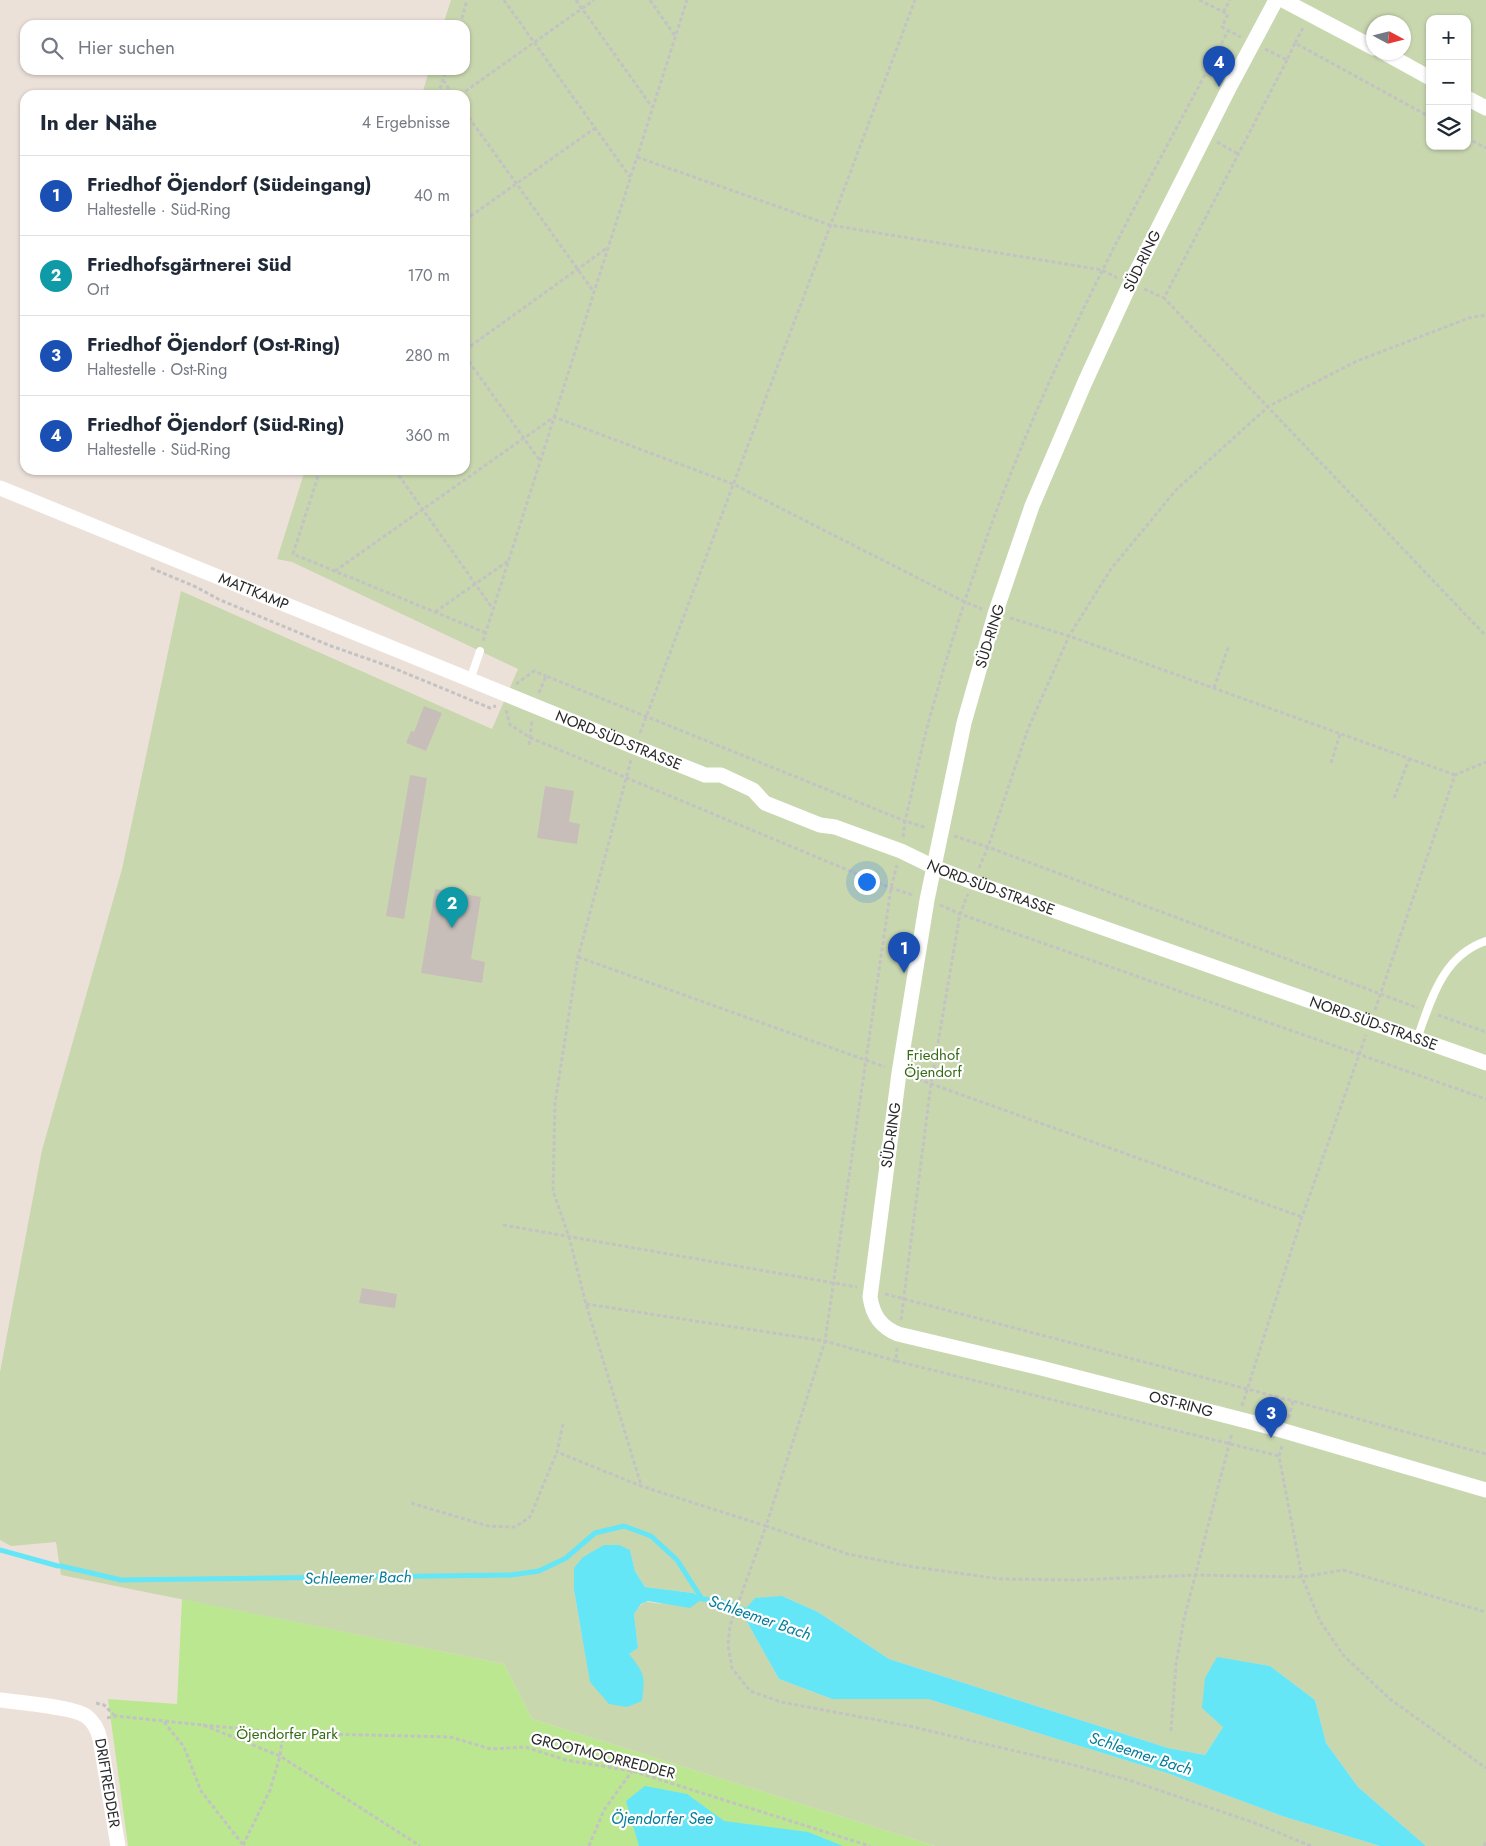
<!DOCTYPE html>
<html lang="de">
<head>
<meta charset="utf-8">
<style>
	body { margin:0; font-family:Jost,sans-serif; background:#f2f2f3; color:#1f2937 }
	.controls { position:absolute; right:15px; top:15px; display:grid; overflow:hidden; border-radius:10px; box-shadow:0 1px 4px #0004 }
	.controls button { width:45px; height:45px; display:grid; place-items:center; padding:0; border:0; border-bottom:1px solid #e0e1e3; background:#fff; color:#1f2937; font:25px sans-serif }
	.compass { position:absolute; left:1366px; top:15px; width:45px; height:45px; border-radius:50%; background:#fff; box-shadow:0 1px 4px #0004; rotate:97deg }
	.you { position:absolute; left:866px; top:881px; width:18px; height:18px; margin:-12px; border:4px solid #fff; border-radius:50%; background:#1a73e8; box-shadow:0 0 0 8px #1a73e833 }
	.badge { display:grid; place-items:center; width:32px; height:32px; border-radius:50%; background:#3378ff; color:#fff; font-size:16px; font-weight:700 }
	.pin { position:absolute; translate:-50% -41px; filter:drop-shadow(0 1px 2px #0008) }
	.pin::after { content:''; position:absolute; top:26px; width:18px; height:15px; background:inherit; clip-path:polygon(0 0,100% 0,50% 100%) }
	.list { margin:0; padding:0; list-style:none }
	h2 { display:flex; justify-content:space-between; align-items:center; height:65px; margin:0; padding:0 20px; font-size:21px }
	h2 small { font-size:16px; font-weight:400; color:#747a83 }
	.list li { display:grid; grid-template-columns:32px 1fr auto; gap:15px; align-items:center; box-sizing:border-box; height:80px; padding:0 20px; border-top:1px solid #e0e1e3 }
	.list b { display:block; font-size:19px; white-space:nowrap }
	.list p { margin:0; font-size:16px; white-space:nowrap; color:#747a83 }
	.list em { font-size:16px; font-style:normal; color:#747a83 }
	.icon { flex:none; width:28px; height:28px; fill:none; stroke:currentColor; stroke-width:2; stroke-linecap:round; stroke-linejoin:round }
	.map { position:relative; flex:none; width:1486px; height:1846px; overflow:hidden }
	.search { position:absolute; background:#fff; box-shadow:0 1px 4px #0004; left:20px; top:20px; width:450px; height:55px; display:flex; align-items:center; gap:12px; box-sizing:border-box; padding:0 18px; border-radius:15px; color:#747a83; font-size:19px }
	.panel { position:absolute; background:#fff; box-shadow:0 1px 4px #0004; left:20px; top:90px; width:450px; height:385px; border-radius:15px }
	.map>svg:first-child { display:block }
	.green { fill:#bbe791 }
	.cemetery { fill:#c9d7af; fill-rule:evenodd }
	.water { fill:#64e6f6 }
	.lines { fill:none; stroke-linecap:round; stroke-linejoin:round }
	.stream { stroke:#64e6f6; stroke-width:5 }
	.building { fill:#c7beb9 }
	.path { stroke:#c3c3c3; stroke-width:3; stroke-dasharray:4 2.5; stroke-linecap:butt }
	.service { stroke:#fff; stroke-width:8 }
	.minor { stroke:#fff; stroke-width:15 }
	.labels { text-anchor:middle; stroke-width:4.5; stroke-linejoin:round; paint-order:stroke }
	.street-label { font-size:15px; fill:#292929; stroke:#fff }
	.park-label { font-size:15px; fill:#336a14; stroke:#fff }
	.water-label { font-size:16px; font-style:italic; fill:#057d9a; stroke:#fff }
</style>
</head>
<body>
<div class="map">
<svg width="1486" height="1846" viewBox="0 0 1486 1846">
	<rect width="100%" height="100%" fill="#ece1d9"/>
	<path class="green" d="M 182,1599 L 504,1664 L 532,1719 L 935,1846 L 128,1846 L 108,1699 L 177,1704 Z"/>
	<path class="cemetery" d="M 451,0 L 1486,0 L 1486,1846 L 1426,1846 L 1358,1787 L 1326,1743 L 1315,1700 L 1270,1666 L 1217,1658 L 1223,1727 L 1205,1755 L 1168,1748 L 889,1659 L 818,1612 L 782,1596 L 742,1613 L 779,1679 L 832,1699 L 928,1699 L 1167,1773 L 1282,1816 L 1380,1846 L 935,1846 L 532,1719 L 504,1664 L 61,1575 L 56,1542 L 11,1546 L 0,1540 L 0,1372 L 42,1150 L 122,869 L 181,591 L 492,729 L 518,669 L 292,562 L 277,559 L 305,470 L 465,470 L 465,95 L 422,95 L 429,70 L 465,70 L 465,25 L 443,25 ZM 1430,19 L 1467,19 L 1467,146 L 1430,146 ZM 1374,22 L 1404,22 L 1404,52 L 1374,52 ZM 630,1550 L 635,1571 L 645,1587 L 693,1593 C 684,1596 674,1602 665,1603 C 647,1606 648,1594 634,1614 L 638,1648 L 629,1654 L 582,1636 L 574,1590 Z"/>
	<path class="water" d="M 604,1545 L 619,1545 L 630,1550 L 635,1571 L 645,1587 L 693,1593 L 702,1599 L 690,1608 L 648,1601 L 641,1604 L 634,1614 L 638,1648 L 629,1654 C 645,1674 645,1676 642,1701 L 627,1707 L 609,1704 L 590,1682 L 574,1590 L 574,1568 L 583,1557 Z
		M 782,1596 L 818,1612 L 889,1659 L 1168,1748 L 1205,1755 L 1223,1727 L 1202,1708 L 1205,1678 L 1217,1657 L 1270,1666 L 1315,1700 L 1326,1743 L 1358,1787 L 1426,1846 L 1380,1846 L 1282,1816 L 1167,1773 L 928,1699 L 832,1699 L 779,1679 L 742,1613 L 755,1598 Z
		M 645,1786 L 687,1794 L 724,1821 L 808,1832 L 843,1846 L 639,1846 L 626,1801 Z"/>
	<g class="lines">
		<path class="stream" d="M 0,1550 L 58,1566
			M 61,1566 L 121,1580 L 511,1575 L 539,1571 L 566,1558 L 595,1533 L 624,1526 L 651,1536 L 677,1560 L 702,1599 L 717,1600 L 751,1612"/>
	</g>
	<path class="building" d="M 424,706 L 442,713 L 426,751 L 406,743 L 411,731 L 414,732 Z
		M 410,775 L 427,778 L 404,919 L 386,916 Z
		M 545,786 L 574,791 L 569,822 L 580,824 L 577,844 L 537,838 Z
		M 435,889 L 481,897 L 471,959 L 485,962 L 482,983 L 421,973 Z
		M 362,1288 L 397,1294 L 395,1308 L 359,1303 Z"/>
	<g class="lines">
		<path class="path" d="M 504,0 L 630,177
			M 576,0 L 652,107
			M 650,0 L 675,36
			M 1199,0 L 1228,14 L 1222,27 L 1241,37
			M 1223,12 L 1230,0
			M 460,25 L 467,0
			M 1295,43 L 1303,28
			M 1265,49 L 1287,60 L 1295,43 L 1430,117
			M 1287,60 L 1164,298 L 1486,636
			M 443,80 L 453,95
			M 438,95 L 446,70
			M 460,95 L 594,0
			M 465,112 L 594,292
			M 1467,138 L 1486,148
			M 1217,142 L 1238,154
			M 637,157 L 830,225 L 1102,270 L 1117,278
			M 465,220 L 595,128
			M 1144,289 L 1164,298
			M 465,350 L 607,248
			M 465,356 L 540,461
			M 320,470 L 293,554 L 486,633
			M 395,470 L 493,609
			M 151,568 L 196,587 L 220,600 L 331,646 L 391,667 L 490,708 L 496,706
			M 335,571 L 554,417 L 733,484 L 965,602 L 982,609
			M 435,612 L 508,561
			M 1010,618 L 1069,636 L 1455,775
			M 483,641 L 687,0
			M 516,684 L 534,671 L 546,676
			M 1214,688 L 1229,645
			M 539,693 L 546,676 L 905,821 C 915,780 923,739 935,699 C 966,589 1005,480 1052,376 C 1105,258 1168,145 1228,31
			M 506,710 L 510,725 L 531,738 L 891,888 L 913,895
			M 640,733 L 915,0
			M 529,745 L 532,721
			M 631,760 L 578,957 L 555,1103 L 553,1191 L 569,1237 L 586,1304 L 641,1485
			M 1331,763 L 1340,734
			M 1394,798 L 1409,759
			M 954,836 L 988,847 L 1418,1008
			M 903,837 L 905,821 L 927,828
			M 979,868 L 988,847 L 1028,729 L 1069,636 L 1111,569 L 1176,490 L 1269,406 L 1357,361 L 1469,318 L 1486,315
			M 940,905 L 960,914 L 1486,1099
			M 578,957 L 885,1067
			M 1375,1010 L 1455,775 L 1486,762
			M 1438,1015 L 1486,1032
			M 912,1077 L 1302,1217
			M 503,1225 L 857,1287
			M 885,1294 L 1293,1401 L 1486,1454
			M 586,1304 L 825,1341 L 896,1361 L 897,1348
			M 901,1320 L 931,1084 L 960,914 L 968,894
			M 896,1361 L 1279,1456
			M 1242,1406 L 1302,1217 L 1366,1035
			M 1289,1418 L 1293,1401
			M 563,1424 L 557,1452 L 641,1486 L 766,1526 L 825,1341 L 891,888 L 897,865
			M 1282,1446 L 1279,1456 L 1302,1577 L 1320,1621 L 1344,1656 L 1390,1699 L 1486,1768
			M 411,1503 L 488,1526 L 515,1527 L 530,1517 L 557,1452
			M 96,1703 L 104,1705 L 115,1716
			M 107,1718 L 116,1716 L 203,1725 L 280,1756 L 420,1846
			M 164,1722 L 184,1747 L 201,1791 L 243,1845
			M 203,1725 L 283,1733 L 450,1737 L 491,1749 L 525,1747 L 566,1760 L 632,1771 L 870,1846
			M 1171,1731 L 1176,1664 L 1184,1619 L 1232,1433
			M 243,1845 L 270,1790 L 280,1756 L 283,1733
			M 589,1846 L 604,1810 L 632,1771
			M 1311,1846 L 1255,1823 L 1132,1781 L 1066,1763 L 909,1726 L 781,1702 L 750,1691 L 732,1668 L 728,1645 L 730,1626 L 766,1526 L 848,1554 L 914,1567 L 1001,1579 L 1076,1580 L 1196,1575 L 1302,1577 L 1343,1570 L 1486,1612
			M 1484,1846 L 1486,1842"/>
		<path class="service" d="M 470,680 L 480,651
			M 1417,1039 C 1431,1000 1442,956 1486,941"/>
		<g class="minor">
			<path id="s1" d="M 1276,0 L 1228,90 L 1130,284 L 1085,382 L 1032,506 L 995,614 L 964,723 L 927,900 L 899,1073 L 870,1297 C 873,1316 881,1327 898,1334 L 1041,1368 L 1274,1428 L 1486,1490"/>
			<path d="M 1283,0 L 1374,48"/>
			<path d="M 1383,52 L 1430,78"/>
			<path d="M 1467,98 L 1486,108"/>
			<path id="s2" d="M 0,488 L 635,747 L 705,775 L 721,775 L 753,790 L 765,803 L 820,825 L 835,827 L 901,851 L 934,867 L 973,882 L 1486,1063"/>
			<path id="s3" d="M 0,1700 C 17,1702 74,1707 86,1716 C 94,1722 98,1730 100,1739 L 118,1846"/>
		</g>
	</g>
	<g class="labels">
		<g class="street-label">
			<text transform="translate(1142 261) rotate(-64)" y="5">SÜD-RING</text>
			<text dy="5" stroke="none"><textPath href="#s2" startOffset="274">MATTKAMP</textPath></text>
			<text transform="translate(990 636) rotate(-73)" y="5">SÜD-RING</text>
			<text dy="5" stroke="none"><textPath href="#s2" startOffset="668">NORD-SÜD-STRASSE</textPath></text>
			<text dy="5" stroke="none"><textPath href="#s2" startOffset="1072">NORD-SÜD-STRASSE</textPath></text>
			<text dy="5" stroke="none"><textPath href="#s2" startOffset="1478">NORD-SÜD-STRASSE</textPath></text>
			<text transform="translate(891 1135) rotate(-82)" y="5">SÜD-RING</text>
			<text dy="5" stroke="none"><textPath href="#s1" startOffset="1712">OST-RING</textPath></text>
			<text transform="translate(603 1756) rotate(14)" y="5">GROOTMOORREDDER</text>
			<text dy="5" stroke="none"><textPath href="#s3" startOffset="160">DRIFTREDDER</textPath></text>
		</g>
		<g class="park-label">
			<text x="933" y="1060">Friedhof<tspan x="933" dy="17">Öjendorf</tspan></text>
			<text x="287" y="1739">Öjendorfer Park</text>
		</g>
		<g class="water-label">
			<text transform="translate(358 1577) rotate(-1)" y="6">Schleemer Bach</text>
			<text transform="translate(760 1617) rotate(19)" y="6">Schleemer Bach</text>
			<text transform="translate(1141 1753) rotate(18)" y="6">Schleemer Bach</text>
			<text x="662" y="1824">Öjendorfer See</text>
		</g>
	</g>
</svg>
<div class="controls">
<button>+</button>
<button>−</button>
<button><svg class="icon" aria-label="layers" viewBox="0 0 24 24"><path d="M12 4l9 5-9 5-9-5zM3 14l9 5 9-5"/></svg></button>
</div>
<svg class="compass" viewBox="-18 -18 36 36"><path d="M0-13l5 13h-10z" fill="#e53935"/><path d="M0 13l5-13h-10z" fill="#747a83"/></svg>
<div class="you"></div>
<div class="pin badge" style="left:904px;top:973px;background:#1a4fb4">1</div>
<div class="pin badge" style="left:452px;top:928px;background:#0f9aa8">2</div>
<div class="pin badge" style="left:1271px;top:1438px;background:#1a4fb4">3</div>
<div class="pin badge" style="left:1219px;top:87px;background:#1a4fb4">4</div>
<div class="search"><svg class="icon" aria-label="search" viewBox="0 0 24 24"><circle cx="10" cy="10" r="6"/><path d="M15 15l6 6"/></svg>Hier suchen</div>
<section class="panel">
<h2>In der Nähe<small>4 Ergebnisse</small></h2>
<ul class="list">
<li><span class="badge" style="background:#1a4fb4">1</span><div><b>Friedhof Öjendorf (Südeingang)</b><p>Haltestelle · Süd-Ring</p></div><em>40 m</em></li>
<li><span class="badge" style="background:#0f9aa8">2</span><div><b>Friedhofsgärtnerei Süd</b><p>Ort</p></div><em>170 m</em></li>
<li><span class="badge" style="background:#1a4fb4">3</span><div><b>Friedhof Öjendorf (Ost-Ring)</b><p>Haltestelle · Ost-Ring</p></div><em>280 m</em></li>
<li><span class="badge" style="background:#1a4fb4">4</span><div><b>Friedhof Öjendorf (Süd-Ring)</b><p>Haltestelle · Süd-Ring</p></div><em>360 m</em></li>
</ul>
</section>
</div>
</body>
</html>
